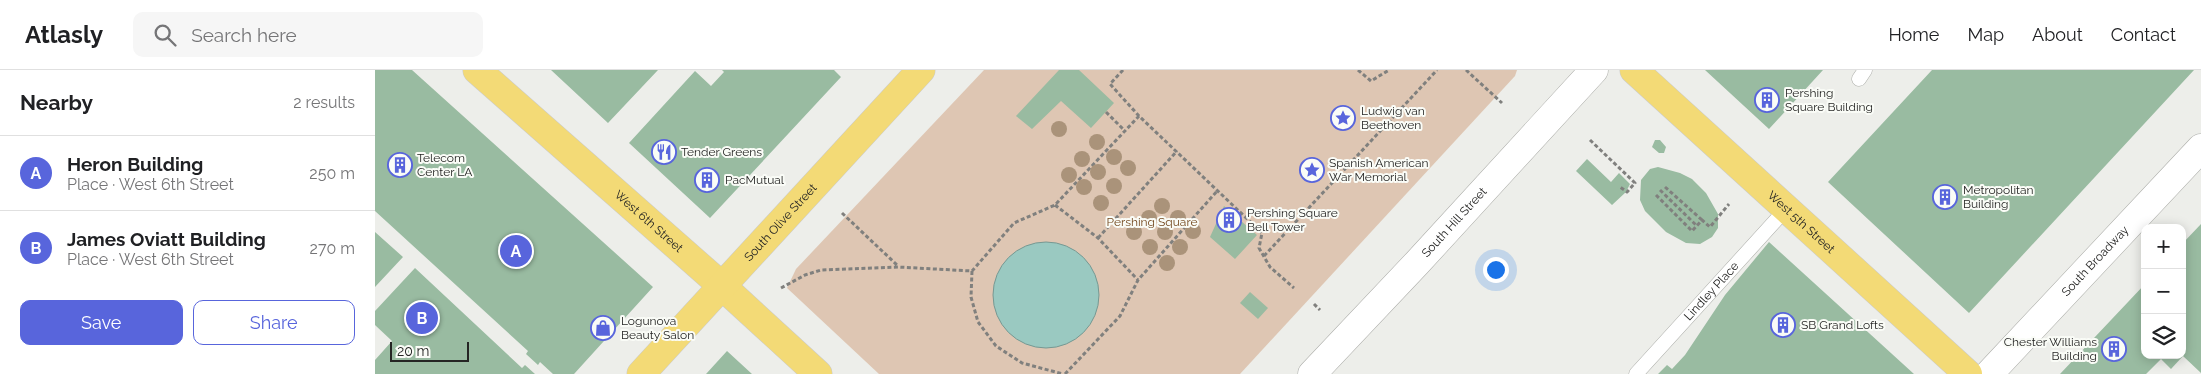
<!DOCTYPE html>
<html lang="en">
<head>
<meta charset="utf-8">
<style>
	body { margin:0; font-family:Raleway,sans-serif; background:#f6f6f6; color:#202124 }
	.controls { position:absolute; right:15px; bottom:15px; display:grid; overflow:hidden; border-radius:10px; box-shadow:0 2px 12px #0003 }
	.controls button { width:45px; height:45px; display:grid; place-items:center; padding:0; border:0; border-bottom:1px solid #e0e0e0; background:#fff; color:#202124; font:25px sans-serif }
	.scale { position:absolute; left:15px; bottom:12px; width:79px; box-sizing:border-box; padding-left:5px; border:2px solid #252524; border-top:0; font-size:14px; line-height:18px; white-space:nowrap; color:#252524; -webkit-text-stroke:4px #fafcf7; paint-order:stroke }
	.you { position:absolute; left:1120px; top:199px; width:18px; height:18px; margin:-12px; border:4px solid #fff; border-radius:50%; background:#1a73e8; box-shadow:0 0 0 8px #1a73e833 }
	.badge { display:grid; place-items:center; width:32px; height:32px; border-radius:50%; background:#5865dc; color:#fff; font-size:16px; font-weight:700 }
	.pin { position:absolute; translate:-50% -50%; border:2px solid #fff; box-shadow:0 1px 5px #0006 }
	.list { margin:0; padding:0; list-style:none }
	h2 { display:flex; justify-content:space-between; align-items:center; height:65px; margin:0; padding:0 20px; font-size:21px }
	h2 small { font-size:16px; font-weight:400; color:#757577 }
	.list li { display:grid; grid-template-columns:32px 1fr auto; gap:15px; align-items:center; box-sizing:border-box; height:75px; padding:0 20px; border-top:1px solid #e0e0e0 }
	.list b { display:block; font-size:19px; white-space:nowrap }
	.list p { margin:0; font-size:16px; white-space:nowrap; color:#757577 }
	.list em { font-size:16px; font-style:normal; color:#757577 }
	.actions { display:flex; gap:10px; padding:15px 20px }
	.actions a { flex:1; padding:11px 0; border:1px solid #5865dc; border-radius:10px; text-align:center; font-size:18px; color:#5865dc }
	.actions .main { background:#5865dc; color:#fff }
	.icon { flex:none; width:28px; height:28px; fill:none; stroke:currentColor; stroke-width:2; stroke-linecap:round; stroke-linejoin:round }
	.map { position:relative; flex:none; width:1826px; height:304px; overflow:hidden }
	header { display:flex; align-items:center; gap:30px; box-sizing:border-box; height:70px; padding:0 25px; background:#fff; border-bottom:1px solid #e0e0e0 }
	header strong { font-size:24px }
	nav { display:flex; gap:28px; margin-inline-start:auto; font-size:18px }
	.search { width:350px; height:45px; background:#f6f6f6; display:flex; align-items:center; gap:12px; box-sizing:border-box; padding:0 18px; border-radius:10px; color:#757577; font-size:19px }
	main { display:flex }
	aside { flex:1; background:#fff }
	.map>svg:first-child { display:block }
	.green { fill:#dec6b3 }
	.water { fill:#9ac9c1; stroke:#779892 }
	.building { fill:#99bba1 }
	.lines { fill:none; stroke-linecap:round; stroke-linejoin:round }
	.lane-casing { stroke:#acada9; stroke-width:15 }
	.secondary-casing { stroke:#acada9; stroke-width:29 }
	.primary-casing { stroke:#cbcbca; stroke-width:29 }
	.path { stroke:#80807e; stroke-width:3; stroke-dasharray:4 2.5; stroke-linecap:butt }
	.lane { stroke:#fff; stroke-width:14 }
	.secondary { stroke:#fff; stroke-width:28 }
	.primary { stroke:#f3da76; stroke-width:28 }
	.tree { fill:#aa937a }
	.labels { text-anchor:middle; stroke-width:4; stroke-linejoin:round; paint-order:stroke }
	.poi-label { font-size:12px; fill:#252524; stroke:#fafcf7; text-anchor:start }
	.street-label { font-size:12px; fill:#252524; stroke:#fafcf7 }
	.park-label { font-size:12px; fill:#73481e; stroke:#fafcf7 }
</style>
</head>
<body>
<header>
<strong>Atlasly</strong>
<div class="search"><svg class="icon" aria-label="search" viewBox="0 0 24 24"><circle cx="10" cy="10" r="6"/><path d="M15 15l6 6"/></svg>Search here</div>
<nav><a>Home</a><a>Map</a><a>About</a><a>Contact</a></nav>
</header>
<main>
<aside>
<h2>Nearby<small>2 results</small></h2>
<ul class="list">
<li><span class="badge">A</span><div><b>Heron Building</b><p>Place · West 6th Street</p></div><em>250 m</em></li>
<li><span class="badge">B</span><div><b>James Oviatt Building</b><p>Place · West 6th Street</p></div><em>270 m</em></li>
</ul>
<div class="actions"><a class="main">Save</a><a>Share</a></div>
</aside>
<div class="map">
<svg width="1826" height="304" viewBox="0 0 1826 304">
	<rect width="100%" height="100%" fill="#edeeea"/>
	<path class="green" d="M 609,0 L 1142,0 L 1140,6 L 865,304 L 504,304 L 412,218 L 421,199 Z"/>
	<path class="water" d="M618 225a53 53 0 1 1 106 0a53 53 0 1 1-106 0Z"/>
	<path class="building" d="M 0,0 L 37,0 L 278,217 L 199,304 L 178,304 L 165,292 L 163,295 L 151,284 L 153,281 L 0,141 Z
		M 176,0 L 283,0 L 233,53 Z
		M 347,0 L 459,0 L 466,7 L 335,148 L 254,73 L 320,1 L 336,16 L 349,2 Z
		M 684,0 L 704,0 L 739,33 L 716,58 L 686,31 L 657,59 L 641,46 Z
		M 1330,0 L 1448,0 L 1394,59 Z
		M 1557,0 L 1819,0 L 1594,243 L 1453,112 Z
		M 1280,70 L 1285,70 L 1291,77 L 1289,83 L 1284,83 L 1277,77 Z
		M 1212,89 L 1236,112 L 1244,103 L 1255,114 L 1251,122 L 1237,135 L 1201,101 Z
		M 1283,97 L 1305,103 L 1317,109 L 1331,123 L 1343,144 L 1343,158 L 1337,167 L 1325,174 L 1311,173 L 1291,162 L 1270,141 L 1265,130 L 1266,110 L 1275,99 Z
		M 849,136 L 882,165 L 860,189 L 835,167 Z
		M 1826,154 L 1826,303 L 1808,286 L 1796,299 L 1786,289 L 1771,304 L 1685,304 L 1770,214 L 1770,285 L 1807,285 L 1807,174 Z
		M 0,162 L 28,187 L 0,217 Z
		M 1394,172 L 1539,304 L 1283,304 L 1292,295 L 1297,299 L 1310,285 L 1350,225 Z
		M 40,198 L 147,298 L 150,295 L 160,304 L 0,304 L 0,290 L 17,271 L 0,255 L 0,241 Z
		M 875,222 L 893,238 L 883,249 L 865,233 Z
		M 352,281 L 377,304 L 331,304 Z"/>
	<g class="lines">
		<defs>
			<g id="lane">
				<path d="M 1484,9 L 1490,0"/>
				<path id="s1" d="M 1261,304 L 1412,138"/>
			</g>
			<g id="secondary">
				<path id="s2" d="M 937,304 L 1042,193 L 1219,0"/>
				<path id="s3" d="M 1614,304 L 1826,78"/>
			</g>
			<g id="primary">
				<path id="s4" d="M 102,0 L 347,216 L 443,304"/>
				<path id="s5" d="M 1259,0 L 1593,304"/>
				<path id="s6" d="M 266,304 L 546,0"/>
			</g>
		</defs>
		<use href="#lane" class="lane-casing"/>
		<use href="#secondary" class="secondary-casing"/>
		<use href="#primary" class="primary-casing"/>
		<path class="path" d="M 748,0 L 735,14 L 764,46 L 887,163 L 884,178 L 895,197 L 919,218
			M 983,0 L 996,11 L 1014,0
			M 1091,0 L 1127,33
			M 731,42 L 749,60
			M 1215,70 L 1260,113 L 1252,122 L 1245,117
			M 1290,117 L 1327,150
			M 1285,120 L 1322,156
			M 1281,125 L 1317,161 L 1327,150 L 1335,157 L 1354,134
			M 680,135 L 723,168 L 763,210
			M 467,143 L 523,196
			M 723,168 L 802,81
			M 889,186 L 1062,0
			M 597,201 L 596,227 L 603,252 L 621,276 L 647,293 L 688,304
			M 406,218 L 430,205 L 446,200 L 523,197 L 597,201 L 639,153 L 680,135 L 764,46
			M 939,234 L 945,240
			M 690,304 L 745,246 L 763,210 L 843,120"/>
		<use href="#lane" class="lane"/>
		<use href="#secondary" class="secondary"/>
		<use href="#primary" class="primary"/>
	</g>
	<g class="tree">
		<circle cx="684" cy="59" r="8"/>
		<circle cx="722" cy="72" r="8"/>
		<circle cx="739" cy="87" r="8"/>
		<circle cx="707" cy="89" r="8"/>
		<circle cx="753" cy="98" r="8"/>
		<circle cx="723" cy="102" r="8"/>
		<circle cx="694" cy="105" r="8"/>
		<circle cx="739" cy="116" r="8"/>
		<circle cx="709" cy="117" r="8"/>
		<circle cx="726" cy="133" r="8"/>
		<circle cx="787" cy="136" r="8"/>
		<circle cx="774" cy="148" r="8"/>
		<circle cx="803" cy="148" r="8"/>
		<circle cx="818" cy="161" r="8"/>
		<circle cx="759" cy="162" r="8"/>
		<circle cx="790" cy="162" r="8"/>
		<circle cx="775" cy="177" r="8"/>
		<circle cx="805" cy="177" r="8"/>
		<circle cx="792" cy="193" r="8"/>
	</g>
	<defs>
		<symbol id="building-ring" viewBox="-11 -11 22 22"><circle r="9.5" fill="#fafcf7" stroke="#5865dc" stroke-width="1.5"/><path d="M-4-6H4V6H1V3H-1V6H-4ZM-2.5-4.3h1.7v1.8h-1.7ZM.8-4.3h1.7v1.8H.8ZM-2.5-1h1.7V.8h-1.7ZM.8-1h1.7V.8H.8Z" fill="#5865dc"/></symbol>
		<symbol id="sight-ring" viewBox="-11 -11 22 22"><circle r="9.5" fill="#fafcf7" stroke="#5865dc" stroke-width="1.5"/><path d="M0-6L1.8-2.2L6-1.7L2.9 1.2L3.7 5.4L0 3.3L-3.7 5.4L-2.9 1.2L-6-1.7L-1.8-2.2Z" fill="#5865dc"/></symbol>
		<symbol id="restaurant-ring" viewBox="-11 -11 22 22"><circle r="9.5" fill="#fafcf7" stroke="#5865dc" stroke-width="1.5"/><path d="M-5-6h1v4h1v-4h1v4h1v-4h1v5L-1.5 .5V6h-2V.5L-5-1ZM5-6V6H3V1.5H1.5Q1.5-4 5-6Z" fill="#5865dc"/></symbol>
		<symbol id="shop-ring" viewBox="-11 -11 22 22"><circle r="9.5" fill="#fafcf7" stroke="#5865dc" stroke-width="1.5"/><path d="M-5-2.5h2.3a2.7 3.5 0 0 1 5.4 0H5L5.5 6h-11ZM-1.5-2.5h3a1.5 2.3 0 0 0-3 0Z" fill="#5865dc"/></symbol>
	</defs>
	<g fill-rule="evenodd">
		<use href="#building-ring" x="1378" y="16" width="28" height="28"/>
		<use href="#sight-ring" x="954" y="34" width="28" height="28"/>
		<use href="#restaurant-ring" x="275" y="68" width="28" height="28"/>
		<use href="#building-ring" x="11" y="81" width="28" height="28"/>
		<use href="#sight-ring" x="923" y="86" width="28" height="28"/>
		<use href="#building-ring" x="318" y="96" width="28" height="28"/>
		<use href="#building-ring" x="1556" y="113" width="28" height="28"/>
		<use href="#building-ring" x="840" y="136" width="28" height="28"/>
		<use href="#building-ring" x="1394" y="241" width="28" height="28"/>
		<use href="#shop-ring" x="214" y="244" width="28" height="28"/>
		<use href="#building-ring" x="1725" y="265" width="28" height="28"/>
	</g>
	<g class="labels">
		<g class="poi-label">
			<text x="1410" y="27">Pershing<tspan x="1410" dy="14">Square Building</tspan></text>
			<text x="986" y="45">Ludwig van<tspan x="986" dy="14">Beethoven</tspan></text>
			<text x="306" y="86">Tender Greens</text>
			<text x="42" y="92">Telecom<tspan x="42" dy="14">Center LA</tspan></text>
			<text x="954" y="97">Spanish American<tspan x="954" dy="14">War Memorial</tspan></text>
			<text x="350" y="114">PacMutual</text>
			<text x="1588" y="124">Metropolitan<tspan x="1588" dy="14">Building</tspan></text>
			<text x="872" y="147">Pershing Square<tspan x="872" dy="14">Bell Tower</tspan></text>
			<text x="246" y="255">Logunova<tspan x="246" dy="14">Beauty Salon</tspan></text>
			<text x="1426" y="259">SB Grand Lofts</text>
			<text x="1722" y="276" text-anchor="end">Chester Williams<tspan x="1722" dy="14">Building</tspan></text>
		</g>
		<g class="street-label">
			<text dy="4" stroke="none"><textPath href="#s4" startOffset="229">West 6th Street</textPath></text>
			<text dy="4" stroke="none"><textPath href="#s5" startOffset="226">West 5th Street</textPath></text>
			<text dy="4" stroke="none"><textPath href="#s6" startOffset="206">South Olive Street</textPath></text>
			<text dy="4" stroke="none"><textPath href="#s2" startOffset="208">South Hill Street</textPath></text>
			<text dy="4" stroke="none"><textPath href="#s3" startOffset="155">South Broadway</textPath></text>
			<text dy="4" stroke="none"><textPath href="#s1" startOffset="112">Lindley Place</textPath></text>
		</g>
		<g class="park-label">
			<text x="777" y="156">Pershing Square</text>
		</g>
	</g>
</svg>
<div class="controls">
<button>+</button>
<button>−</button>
<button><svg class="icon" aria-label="layers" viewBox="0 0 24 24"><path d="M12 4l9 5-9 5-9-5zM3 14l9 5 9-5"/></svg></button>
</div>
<div class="scale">20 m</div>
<div class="you"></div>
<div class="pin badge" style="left:141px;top:181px">A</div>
<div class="pin badge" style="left:47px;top:248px">B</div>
</div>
</main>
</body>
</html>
